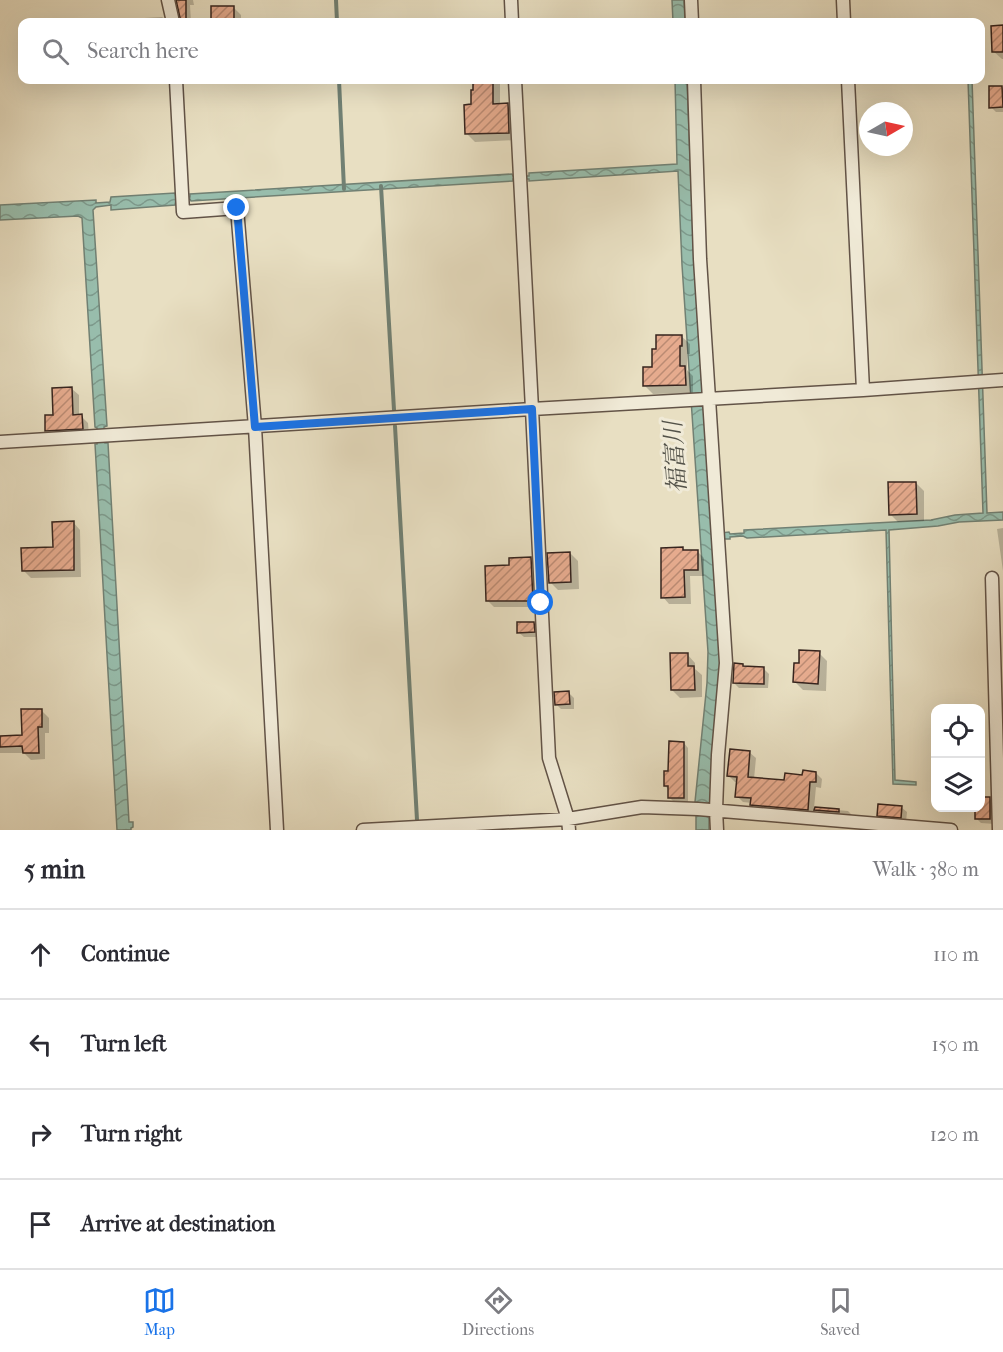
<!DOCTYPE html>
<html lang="en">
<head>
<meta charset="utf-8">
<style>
	body { margin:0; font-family:"IM FELL French Canon","Noto Serif JP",serif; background:#f2f2f3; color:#2b2b33 }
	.controls { position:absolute; right:18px; bottom:18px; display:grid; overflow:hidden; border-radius:12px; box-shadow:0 6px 24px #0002 }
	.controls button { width:54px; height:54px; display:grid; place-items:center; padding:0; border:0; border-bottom:2px solid #e1e1e2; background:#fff; color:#2b2b33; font:30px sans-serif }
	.compass { position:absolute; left:859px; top:102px; width:54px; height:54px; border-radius:50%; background:#fff; box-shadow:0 6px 24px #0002; rotate:81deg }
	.stop { position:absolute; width:18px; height:18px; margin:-14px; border:4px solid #1a73e8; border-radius:50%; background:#fff }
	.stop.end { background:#1a73e8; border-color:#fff; box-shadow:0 2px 6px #0008 }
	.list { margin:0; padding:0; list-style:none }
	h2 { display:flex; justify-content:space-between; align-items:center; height:78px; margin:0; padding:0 24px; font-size:26px }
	h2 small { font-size:20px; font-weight:400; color:#7c7c81 }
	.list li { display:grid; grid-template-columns:39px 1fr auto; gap:18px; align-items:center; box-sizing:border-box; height:90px; padding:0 24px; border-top:2px solid #e1e1e2 }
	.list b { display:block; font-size:22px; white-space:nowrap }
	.list em { font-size:20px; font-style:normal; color:#7c7c81 }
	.icon { flex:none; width:33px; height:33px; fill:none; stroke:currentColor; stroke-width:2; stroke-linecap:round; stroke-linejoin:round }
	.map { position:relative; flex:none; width:1003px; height:830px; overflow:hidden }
	.search { position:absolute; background:#fff; box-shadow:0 6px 24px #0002; left:18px; right:18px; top:18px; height:66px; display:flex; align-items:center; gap:15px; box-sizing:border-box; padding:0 21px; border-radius:12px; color:#7c7c81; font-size:22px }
	.sheet { height:438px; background:#fff }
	nav { display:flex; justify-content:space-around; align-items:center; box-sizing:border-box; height:84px; border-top:2px solid #e1e1e2; background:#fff; font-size:16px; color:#7c7c81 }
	nav a { display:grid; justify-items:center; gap:3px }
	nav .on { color:#1a73e8 }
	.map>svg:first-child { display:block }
	.water { fill:url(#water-waves); stroke:#718073; stroke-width:1.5 }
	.shadow { fill:#0003 }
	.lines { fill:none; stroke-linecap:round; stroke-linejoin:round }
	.stream { stroke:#718073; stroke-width:4 }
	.building { fill:url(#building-hatch); stroke:#36241e; stroke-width:1.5 }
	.street-casing { stroke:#625347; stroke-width:15 }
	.street { stroke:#f0ead7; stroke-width:12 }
	.route { stroke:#1a73e8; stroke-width:8 }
	.labels { text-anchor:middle; stroke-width:6; stroke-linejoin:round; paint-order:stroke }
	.water-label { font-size:24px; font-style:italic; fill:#535249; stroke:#f0ead7 }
</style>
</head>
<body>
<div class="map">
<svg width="1003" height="830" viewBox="0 0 1003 830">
	<defs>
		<pattern id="water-waves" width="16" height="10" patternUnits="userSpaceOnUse" patternTransform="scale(1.5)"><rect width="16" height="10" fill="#98bdac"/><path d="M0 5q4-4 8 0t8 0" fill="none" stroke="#7d998b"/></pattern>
		<pattern id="building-hatch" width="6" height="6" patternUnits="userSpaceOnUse" patternTransform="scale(1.5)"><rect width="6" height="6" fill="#e6ab8e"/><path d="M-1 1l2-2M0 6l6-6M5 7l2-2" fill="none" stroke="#bb8b73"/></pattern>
	</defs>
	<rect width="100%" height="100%" fill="#e8dfc2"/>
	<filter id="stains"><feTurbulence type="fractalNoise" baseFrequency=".00333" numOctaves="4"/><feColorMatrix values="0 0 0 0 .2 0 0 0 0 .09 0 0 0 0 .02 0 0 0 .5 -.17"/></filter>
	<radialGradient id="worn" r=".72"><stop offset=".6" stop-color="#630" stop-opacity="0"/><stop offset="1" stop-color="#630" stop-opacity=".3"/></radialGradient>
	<path class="water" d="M 672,0 L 684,0 L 685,22 L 673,22 Z
		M 675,80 L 687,80 L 694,263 L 712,534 L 729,532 L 730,534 L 744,533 L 744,530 L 931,520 L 955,515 L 983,513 L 968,80 L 972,80 L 987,513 L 1003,512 L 1003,520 L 959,522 L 938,526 L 889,530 L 895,780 L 916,782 L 916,785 L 893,784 L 886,530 L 747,538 L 743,536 L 730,537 L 730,539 L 723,539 L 720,663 L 710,802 L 705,806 L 709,814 L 709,830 L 696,830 L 696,813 L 699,805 L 695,802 L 707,683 L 708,652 L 682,265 L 678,171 L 529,181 L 529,179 L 513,179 L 513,181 L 191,201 L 190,199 L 176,200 L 175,205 L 111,210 L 111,205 L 96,207 L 93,210 L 107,426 L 104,427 L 105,443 L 108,443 L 129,822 L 133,822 L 133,827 L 131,828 L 131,830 L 117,830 L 95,444 L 97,444 L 97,428 L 95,427 L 82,218 L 78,216 L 0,220 L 0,205 L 96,200 L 96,203 L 110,202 L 111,197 L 175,193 L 176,197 L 190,197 L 190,194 L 512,174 L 513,176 L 529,176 L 529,173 L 677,164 Z"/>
	<path class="shadow" d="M 178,0 L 193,0 L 194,5 L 190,5 L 191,22 L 182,22 L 183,20 Z
		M 233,7 L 241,15 L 241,22 L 213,22 L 212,8 Z
		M 162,17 L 168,22 L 144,22 L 144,18 Z
		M 1003,27 L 1003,59 L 1002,59 L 993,51 Z
		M 474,80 L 500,80 L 500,105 L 507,105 L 515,112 L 516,140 L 475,142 L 467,134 L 475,92 Z
		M 1001,87 L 1003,89 L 1003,112 L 996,112 L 991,107 Z
		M 681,336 L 690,344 L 690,354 L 687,354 L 687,370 L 693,376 L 693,393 L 653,394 L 645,386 L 654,369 Z
		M 72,389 L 79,395 L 79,416 L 81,416 L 88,423 L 89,435 L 54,437 L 47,430 Z
		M 916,483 L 924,491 L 924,521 L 898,522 L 890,514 Z
		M 73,522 L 80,530 L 81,577 L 31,578 L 24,571 L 54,549 Z
		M 1003,528 L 1003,571 L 997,529 Z
		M 682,548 L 685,551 L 697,551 L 704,558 L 704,576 L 690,576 L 691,604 L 669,604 L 663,597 Z
		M 570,553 L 578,561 L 579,589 L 558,590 L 550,582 Z
		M 530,559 L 537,565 L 539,607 L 494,607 L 488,601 Z
		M 534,624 L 539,629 L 539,637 L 524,637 L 518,632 Z
		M 819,653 L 827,661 L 826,691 L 803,690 L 795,682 L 800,664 Z
		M 687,654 L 695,663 L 695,669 L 702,675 L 702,697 L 680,698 L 672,690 Z
		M 742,665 L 745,668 L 764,669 L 769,674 L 768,688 L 739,688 L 734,683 Z
		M 569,693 L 574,698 L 574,709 L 561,709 L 556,704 Z
		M 41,710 L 49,718 L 49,733 L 45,733 L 45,759 L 31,760 L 24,753 L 0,753 L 0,737 L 24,737 Z
		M 684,743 L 688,748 L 688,802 L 674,802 L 669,797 L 669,790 L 665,786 L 670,772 Z
		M 749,752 L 756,758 L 754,779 L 786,782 L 816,773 L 822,779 L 821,788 L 816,787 L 814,808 L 848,811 L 853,816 L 821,815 L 815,808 L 814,815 L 758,811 L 752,803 L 743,802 L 737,796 L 738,782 L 735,782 L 729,776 Z
		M 980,798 L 989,798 L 994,803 L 995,824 L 981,823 L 976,818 L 980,808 Z
		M 901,807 L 907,812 L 906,822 L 884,820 L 879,815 Z"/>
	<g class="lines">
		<path class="stream" d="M 336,0 L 337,22
			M 339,80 L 344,189
			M 381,186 L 394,410
			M 395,426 L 417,820"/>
	</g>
	<path class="building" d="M 176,0 L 186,0 L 186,22 L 181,22 Z
		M 211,6 L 234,6 L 234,22 L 211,22 Z
		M 1003,25 L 1003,52 L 992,52 L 991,26 Z
		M 473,80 L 493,80 L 493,104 L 508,103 L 509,133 L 465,134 L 464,105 L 471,104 L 471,90 L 473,90 Z
		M 989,86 L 1002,86 L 1003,107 L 989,108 Z
		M 656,335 L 682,335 L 682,346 L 680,346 L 680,366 L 685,366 L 686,385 L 643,386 L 643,367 L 652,367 L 652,349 L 656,349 Z
		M 72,387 L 73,415 L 82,414 L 83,429 L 45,431 L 45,415 L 53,415 L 52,388 Z
		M 888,482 L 916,482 L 917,514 L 889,515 Z
		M 74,521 L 74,570 L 22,571 L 21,548 L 53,547 L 52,522 Z
		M 683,547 L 683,550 L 698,550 L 698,570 L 684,570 L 685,597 L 661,598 L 661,548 Z
		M 570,552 L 571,582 L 549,583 L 547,553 Z
		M 531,557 L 533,601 L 486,601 L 485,566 L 509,565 L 509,558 Z
		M 517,622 L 534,622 L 535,632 L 517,633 Z
		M 799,650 L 820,651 L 818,684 L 793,682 L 794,663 L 799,663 Z
		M 670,653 L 688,653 L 688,666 L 694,666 L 695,690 L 671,690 Z
		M 734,663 L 743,664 L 743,666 L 764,667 L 764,684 L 733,683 Z
		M 569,691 L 570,704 L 555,705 L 554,692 Z
		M 21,709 L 42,709 L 42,727 L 38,727 L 39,753 L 23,753 L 22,746 L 0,747 L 0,736 L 22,735 Z
		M 669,741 L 684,742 L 684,798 L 668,798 L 668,786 L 664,786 L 664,771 L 668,771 Z
		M 730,749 L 750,751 L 748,777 L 784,780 L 785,773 L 802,775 L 803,770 L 816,772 L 816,782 L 810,782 L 808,810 L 750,805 L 751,798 L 735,797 L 737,777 L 727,776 Z
		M 981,797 L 990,797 L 990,819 L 975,819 L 975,807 L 981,807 Z
		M 878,804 L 902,806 L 901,818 L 877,816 Z
		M 815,807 L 839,809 L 839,812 L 814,810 Z"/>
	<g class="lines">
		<defs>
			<path id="street" d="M 168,0 L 173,22
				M 511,0 L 512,22
				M 691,0 L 692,22
				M 843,0 L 844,22
				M 176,80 L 183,212 L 237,208 L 255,427 L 277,830
				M 515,80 L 532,409 L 549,758 L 568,819 L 569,830
				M 694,80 L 700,259 L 726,663 L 718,755 L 716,810 L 717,830
				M 848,80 L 863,390
				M 0,442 L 532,409 L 863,390 L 1003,380
				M 992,578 L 999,830
				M 363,830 L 568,819 L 642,807 L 698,809 L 951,830"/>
		</defs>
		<use href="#street" class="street-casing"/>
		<use href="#street" class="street"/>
	</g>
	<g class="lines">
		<path class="route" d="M 237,208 L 255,427 L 532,409 L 541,603"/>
	</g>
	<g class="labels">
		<g class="water-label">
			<text transform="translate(675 457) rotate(-94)" y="8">福富川</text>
		</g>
	</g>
	<rect width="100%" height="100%" filter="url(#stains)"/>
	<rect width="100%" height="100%" fill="url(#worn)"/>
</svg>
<div class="controls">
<button><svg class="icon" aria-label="locate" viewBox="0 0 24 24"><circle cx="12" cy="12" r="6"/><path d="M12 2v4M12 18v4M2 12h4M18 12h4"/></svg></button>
<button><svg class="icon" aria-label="layers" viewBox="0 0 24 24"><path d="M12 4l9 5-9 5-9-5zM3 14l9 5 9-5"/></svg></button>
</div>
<svg class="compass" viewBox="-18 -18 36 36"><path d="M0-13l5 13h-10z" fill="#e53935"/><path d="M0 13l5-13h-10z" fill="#7c7c81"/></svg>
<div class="stop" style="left:541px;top:603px"></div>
<div class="stop end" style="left:237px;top:208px"></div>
<div class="search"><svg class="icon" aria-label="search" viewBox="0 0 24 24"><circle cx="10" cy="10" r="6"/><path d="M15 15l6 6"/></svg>Search here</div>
</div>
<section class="sheet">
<h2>5 min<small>Walk · 380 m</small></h2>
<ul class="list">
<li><svg class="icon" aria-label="ahead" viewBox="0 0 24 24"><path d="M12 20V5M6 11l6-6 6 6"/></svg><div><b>Continue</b></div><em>110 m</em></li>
<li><svg class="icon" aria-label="left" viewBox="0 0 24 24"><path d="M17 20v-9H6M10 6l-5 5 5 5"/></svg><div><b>Turn left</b></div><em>150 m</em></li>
<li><svg class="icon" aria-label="right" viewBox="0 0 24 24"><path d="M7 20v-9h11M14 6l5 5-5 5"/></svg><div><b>Turn right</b></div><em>120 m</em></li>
<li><svg class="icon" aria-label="arrive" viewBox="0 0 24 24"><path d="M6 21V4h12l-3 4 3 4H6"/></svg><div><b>Arrive at destination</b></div></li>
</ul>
</section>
<nav>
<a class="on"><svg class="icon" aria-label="map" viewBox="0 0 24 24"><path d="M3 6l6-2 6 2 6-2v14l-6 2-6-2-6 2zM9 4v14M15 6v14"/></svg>Map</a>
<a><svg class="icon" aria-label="directions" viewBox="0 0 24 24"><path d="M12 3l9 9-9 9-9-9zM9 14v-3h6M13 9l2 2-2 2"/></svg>Directions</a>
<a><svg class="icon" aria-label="saved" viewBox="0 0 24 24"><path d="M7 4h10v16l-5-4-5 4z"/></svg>Saved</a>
</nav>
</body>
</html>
